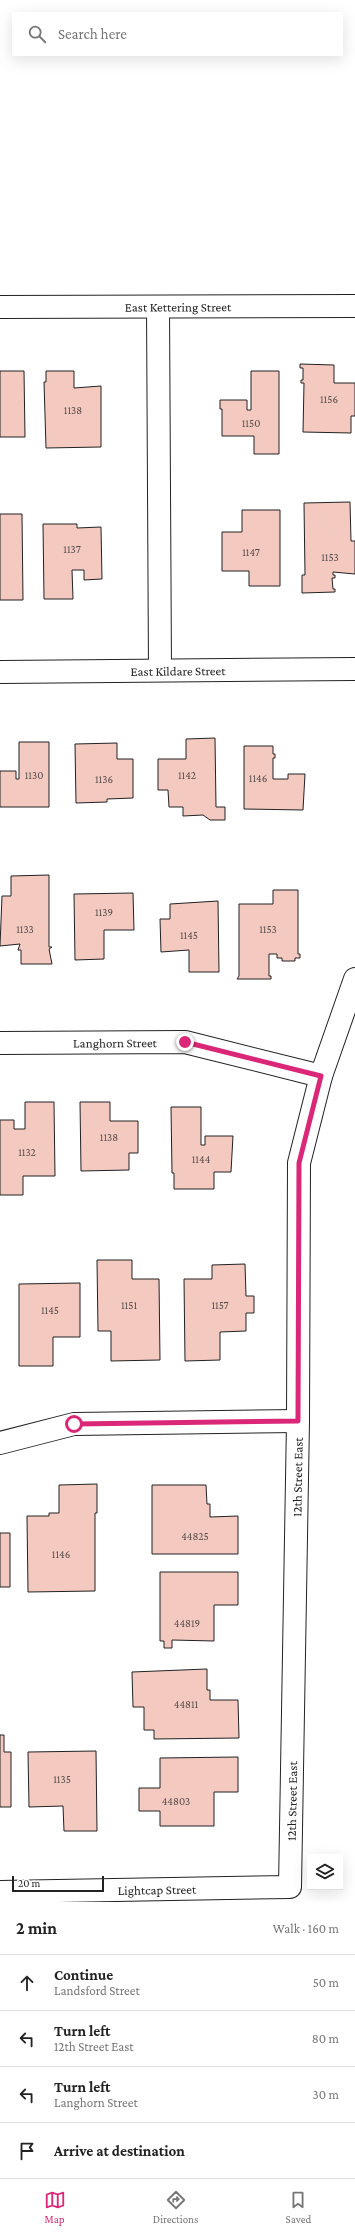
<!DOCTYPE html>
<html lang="en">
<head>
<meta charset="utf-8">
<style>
	body { margin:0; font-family:"Crimson Pro",serif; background:#f2f2f2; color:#222 }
	.controls { position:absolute; right:12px; bottom:12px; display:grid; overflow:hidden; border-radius:0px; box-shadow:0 4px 16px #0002 }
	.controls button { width:36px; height:36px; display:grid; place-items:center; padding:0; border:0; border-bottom:1px solid #e0e0e0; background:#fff; color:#222; font:20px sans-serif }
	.scale { position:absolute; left:12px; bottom:10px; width:92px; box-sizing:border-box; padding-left:4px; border:2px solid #222; border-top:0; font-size:11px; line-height:14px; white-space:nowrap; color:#222; -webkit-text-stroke:3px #fff; paint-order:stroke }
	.stop { position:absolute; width:12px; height:12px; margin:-9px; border:3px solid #db2777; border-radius:50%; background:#fff }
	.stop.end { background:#db2777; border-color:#fff; box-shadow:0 1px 4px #0008 }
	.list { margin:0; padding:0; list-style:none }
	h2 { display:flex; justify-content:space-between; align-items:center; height:52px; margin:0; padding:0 16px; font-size:17px }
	h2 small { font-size:13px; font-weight:400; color:#767676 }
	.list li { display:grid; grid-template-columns:26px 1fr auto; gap:12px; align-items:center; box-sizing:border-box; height:56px; padding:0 16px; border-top:1px solid #e0e0e0 }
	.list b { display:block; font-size:15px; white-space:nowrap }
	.list p { margin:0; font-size:13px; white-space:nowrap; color:#767676 }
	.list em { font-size:13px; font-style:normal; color:#767676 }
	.icon { flex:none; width:22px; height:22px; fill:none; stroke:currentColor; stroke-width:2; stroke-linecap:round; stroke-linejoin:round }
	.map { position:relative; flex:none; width:355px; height:1902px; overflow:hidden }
	.search { position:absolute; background:#fff; box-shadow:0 4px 16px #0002; left:12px; right:12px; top:12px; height:44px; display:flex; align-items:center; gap:10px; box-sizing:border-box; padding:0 14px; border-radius:0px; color:#767676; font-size:15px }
	.sheet { height:276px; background:#fff }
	nav { display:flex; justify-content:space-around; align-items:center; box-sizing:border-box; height:56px; border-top:1px solid #e0e0e0; background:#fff; font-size:11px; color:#767676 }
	nav a { display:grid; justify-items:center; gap:2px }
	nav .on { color:#db2777 }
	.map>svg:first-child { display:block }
	.building { fill:#f3c9c0; stroke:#222 }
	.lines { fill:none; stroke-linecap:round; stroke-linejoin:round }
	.minor-casing { stroke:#222; stroke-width:24 }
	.minor { stroke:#fff; stroke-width:22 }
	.route { stroke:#db2777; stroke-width:5 }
	.labels { text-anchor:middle; stroke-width:3; stroke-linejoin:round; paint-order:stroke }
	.number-label { font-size:11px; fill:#564c4a }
	.street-label { font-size:13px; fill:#222; stroke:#fff }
</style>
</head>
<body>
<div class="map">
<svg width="355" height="1902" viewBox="0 0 355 1902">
	<rect width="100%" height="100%" fill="#fff"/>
	<path class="building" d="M 300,364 L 334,365 L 334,383 L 355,383 L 355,416 L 351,416 L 351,433 L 303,432 L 304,383 L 301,383 L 301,380 L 303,380 L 303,368 L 300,368 Z
		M 0,371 L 24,371 L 25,437 L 0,437 Z
		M 46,371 L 74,371 L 74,388 L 101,386 L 101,447 L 46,448 L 44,382 L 46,382 Z
		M 251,371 L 279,371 L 279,454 L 254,454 L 254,436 L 222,436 L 222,409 L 220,409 L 220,400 L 247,400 L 247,410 L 251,410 Z
		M 350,502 L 351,541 L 355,541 L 355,574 L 333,572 L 333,575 L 335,575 L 335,578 L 332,578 L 333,589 L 335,589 L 335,592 L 302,593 L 302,575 L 305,575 L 304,503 Z
		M 242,510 L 280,510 L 280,586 L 249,586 L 249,571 L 222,571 L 222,532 L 242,532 Z
		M 0,514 L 22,514 L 23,600 L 0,600 Z
		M 43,524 L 77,524 L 77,528 L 101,527 L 102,579 L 84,580 L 84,570 L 72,570 L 73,599 L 44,599 Z
		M 215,738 L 216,807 L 225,807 L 225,820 L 210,820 L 203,815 L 183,816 L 183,807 L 169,807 L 168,790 L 158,790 L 158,759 L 186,759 L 186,739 Z
		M 19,742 L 49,742 L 49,807 L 0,807 L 0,771 L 16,771 L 16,779 L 19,779 Z
		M 117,743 L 117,759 L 133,759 L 133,798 L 107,799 L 107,802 L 76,803 L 75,744 Z
		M 244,746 L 273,746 L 273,754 L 275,754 L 275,758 L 273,758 L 273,779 L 288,779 L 288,774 L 305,774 L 303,810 L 244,809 Z
		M 49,875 L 49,947 L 52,947 L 49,949 L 52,964 L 21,964 L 21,950 L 18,950 L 20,944 L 0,946 L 2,896 L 11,896 L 11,876 Z
		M 273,890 L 298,890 L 298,954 L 300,954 L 300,958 L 295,958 L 295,961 L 282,961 L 282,958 L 277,958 L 277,954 L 269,954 L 269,976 L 271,976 L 271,979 L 237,979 L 239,976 L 239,904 L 273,904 Z
		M 133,893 L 134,930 L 104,930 L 104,959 L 75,960 L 74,894 Z
		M 218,901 L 219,972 L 189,972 L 189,950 L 161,952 L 160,919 L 170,919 L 170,904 Z
		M 25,1102 L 54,1102 L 55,1176 L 23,1176 L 23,1195 L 0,1195 L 0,1120 L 14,1120 L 14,1129 L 25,1129 Z
		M 80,1102 L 110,1102 L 110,1121 L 138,1121 L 138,1153 L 129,1153 L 129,1170 L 81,1171 Z
		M 171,1107 L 201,1107 L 201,1145 L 205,1145 L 205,1136 L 233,1136 L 231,1172 L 214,1172 L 214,1189 L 174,1189 L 174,1173 L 172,1173 Z
		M 97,1260 L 132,1260 L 132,1279 L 159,1279 L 160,1360 L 111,1361 L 111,1331 L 98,1331 Z
		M 245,1264 L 246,1296 L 254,1296 L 254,1313 L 246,1313 L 246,1331 L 220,1332 L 220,1360 L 185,1361 L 184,1279 L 212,1279 L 212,1265 Z
		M 80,1283 L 80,1337 L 53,1337 L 53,1366 L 19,1366 L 19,1284 Z
		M 97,1484 L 97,1513 L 95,1513 L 95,1591 L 28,1592 L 27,1516 L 49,1516 L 49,1513 L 59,1513 L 59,1485 Z
		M 152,1485 L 206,1485 L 207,1504 L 210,1504 L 210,1517 L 238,1516 L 238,1554 L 152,1554 Z
		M 0,1533 L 10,1533 L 10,1587 L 0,1587 Z
		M 160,1572 L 238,1572 L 238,1605 L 214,1605 L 214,1641 L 172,1640 L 172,1648 L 164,1648 L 164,1641 L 160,1641 Z
		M 207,1669 L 207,1690 L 210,1690 L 210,1700 L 238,1700 L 239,1738 L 154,1739 L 154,1730 L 144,1730 L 144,1707 L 133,1707 L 132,1672 Z
		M 0,1735 L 4,1735 L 4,1752 L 11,1752 L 11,1807 L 0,1807 Z
		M 96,1751 L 97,1831 L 64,1831 L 63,1806 L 29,1807 L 28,1752 Z
		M 238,1757 L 238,1792 L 214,1792 L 214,1826 L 160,1826 L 160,1811 L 139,1811 L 139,1788 L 160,1788 L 160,1758 Z"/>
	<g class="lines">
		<defs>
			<g id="minor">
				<path id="s1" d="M 0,307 L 355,306"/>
				<path d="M 158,307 L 160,670"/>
				<path id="s2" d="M 0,672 L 355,669"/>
				<path id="s3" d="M 0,1043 L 185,1042 L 321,1076"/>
				<path d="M 0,1443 L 74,1424 L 298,1421"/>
				<path id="s4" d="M 0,1892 L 290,1887 L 298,1421 L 299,1163 L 321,1076 L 355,979"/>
			</g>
		</defs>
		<use href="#minor" class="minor-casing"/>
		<use href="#minor" class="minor"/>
	</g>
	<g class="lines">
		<path class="route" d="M 74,1424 L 298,1421 L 299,1163 L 321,1076 L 185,1042"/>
	</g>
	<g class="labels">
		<g class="number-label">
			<text x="329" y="403">1156</text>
			<text x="73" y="414">1138</text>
			<text x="251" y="427">1150</text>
			<text x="72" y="553">1137</text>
			<text x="251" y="556">1147</text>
			<text x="330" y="561">1153</text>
			<text x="34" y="779">1130</text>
			<text x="187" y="779">1142</text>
			<text x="258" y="782">1146</text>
			<text x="104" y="783">1136</text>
			<text x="104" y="916">1139</text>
			<text x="25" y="933">1133</text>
			<text x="268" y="933">1153</text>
			<text x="189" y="939">1145</text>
			<text x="109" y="1141">1138</text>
			<text x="27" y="1156">1132</text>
			<text x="201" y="1163">1144</text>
			<text x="129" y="1309">1151</text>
			<text x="220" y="1309">1157</text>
			<text x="50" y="1314">1145</text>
			<text x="195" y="1540">44825</text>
			<text x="61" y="1558">1146</text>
			<text x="187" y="1627">44819</text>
			<text x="186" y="1708">44811</text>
			<text x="62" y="1783">1135</text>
			<text x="176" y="1805">44803</text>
		</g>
		<g class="street-label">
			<text dy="5" stroke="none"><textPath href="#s1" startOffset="178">East Kettering Street</textPath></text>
			<text dy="5" stroke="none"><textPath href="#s2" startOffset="178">East Kildare Street</textPath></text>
			<text dy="5" stroke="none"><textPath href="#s3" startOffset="115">Langhorn Street</textPath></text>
			<text dy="5" stroke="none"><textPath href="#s4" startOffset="700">12th Street East</textPath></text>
			<text dy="5" stroke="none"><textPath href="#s4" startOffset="376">12th Street East</textPath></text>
			<text dy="5" stroke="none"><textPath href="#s4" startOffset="157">Lightcap Street</textPath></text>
		</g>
	</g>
</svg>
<div class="controls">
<button><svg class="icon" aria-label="layers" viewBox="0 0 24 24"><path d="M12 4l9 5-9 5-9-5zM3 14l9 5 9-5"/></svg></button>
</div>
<div class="scale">20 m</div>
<div class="stop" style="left:74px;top:1424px"></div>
<div class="stop end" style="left:185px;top:1042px"></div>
<div class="search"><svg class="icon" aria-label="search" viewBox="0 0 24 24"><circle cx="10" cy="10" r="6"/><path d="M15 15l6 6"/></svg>Search here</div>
</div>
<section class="sheet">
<h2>2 min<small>Walk · 160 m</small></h2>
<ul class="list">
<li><svg class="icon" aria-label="ahead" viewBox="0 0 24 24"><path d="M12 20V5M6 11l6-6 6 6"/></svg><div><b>Continue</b><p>Landsford Street</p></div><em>50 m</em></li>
<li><svg class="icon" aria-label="left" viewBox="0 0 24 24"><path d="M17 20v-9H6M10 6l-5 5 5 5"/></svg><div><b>Turn left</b><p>12th Street East</p></div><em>80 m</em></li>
<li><svg class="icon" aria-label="left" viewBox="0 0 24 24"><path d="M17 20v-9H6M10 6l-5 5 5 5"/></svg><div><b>Turn left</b><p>Langhorn Street</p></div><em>30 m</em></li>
<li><svg class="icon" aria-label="arrive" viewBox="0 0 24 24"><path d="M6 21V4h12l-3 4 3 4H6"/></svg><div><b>Arrive at destination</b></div></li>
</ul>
</section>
<nav>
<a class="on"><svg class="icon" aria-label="map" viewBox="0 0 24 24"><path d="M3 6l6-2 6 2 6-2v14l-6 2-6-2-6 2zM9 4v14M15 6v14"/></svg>Map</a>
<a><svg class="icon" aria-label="directions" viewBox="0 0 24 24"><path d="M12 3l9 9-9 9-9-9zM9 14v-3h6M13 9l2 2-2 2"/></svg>Directions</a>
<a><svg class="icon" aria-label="saved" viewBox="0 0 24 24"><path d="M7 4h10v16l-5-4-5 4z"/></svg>Saved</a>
</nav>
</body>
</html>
